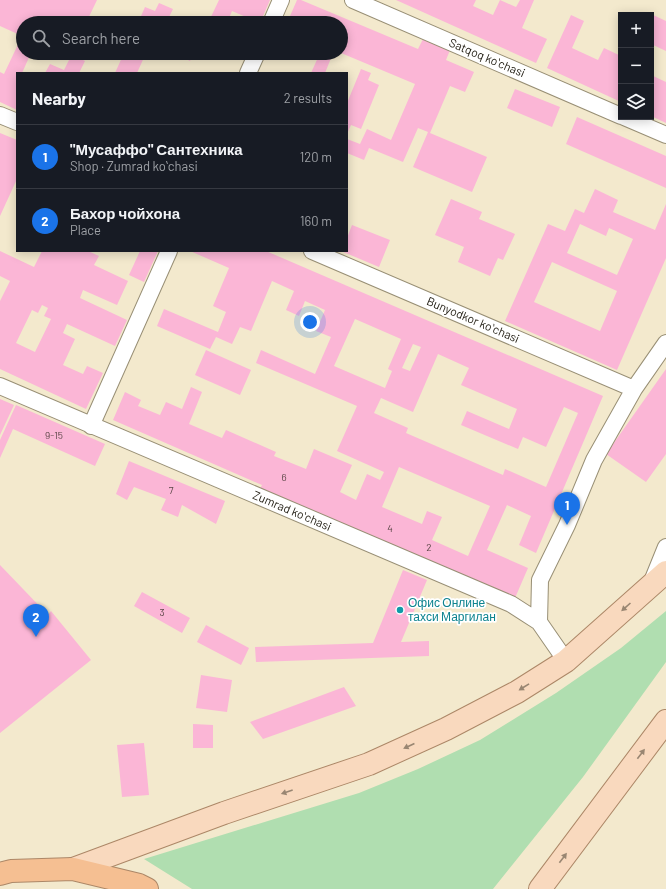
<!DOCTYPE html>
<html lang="en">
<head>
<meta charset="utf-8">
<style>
	body { margin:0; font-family:Barlow,sans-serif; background:#242831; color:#f1f3f6 }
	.controls { position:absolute; right:12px; top:12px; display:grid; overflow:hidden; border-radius:0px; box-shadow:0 2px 10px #0003 }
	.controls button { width:36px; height:36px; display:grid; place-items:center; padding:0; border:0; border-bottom:1px solid #363941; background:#171b24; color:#f1f3f6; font:20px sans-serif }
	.you { position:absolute; left:310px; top:322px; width:14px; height:14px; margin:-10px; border:3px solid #fff; border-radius:50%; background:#1a73e8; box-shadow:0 0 0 6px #1a73e833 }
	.badge { display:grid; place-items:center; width:26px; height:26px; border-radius:50%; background:#1a73e8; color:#fff; font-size:13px; font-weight:700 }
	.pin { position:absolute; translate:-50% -33px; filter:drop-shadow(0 1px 2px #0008) }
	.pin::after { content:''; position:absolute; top:21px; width:14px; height:12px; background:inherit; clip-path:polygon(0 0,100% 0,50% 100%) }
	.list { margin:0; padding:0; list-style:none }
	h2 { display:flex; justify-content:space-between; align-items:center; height:52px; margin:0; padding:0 16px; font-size:17px }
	h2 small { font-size:13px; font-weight:400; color:#9ea1a6 }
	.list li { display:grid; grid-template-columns:26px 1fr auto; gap:12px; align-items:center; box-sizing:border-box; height:64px; padding:0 16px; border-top:1px solid #363941 }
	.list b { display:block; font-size:15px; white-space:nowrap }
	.list p { margin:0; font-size:13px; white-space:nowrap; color:#9ea1a6 }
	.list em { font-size:13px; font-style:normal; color:#9ea1a6 }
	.icon { flex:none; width:22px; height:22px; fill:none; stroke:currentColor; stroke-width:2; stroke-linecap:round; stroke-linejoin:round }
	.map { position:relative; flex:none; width:666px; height:889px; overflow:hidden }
	.search { position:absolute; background:#171b24; box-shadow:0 2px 10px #0003; left:16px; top:16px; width:332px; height:44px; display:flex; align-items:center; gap:10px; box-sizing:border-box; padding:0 14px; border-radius:22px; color:#9ea1a6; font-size:15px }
	.panel { position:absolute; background:#171b24; box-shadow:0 2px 10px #0003; left:16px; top:72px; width:332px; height:180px; border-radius:0px }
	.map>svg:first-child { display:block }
	.green { fill:#b0deb0 }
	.building { fill:#fbb6d6; fill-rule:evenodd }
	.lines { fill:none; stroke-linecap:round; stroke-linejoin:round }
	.street-casing { stroke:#988f75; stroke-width:18 }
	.primary-casing { stroke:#ac8767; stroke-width:24 }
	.highway-casing { stroke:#ac8767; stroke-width:24 }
	.street { stroke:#fff; stroke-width:16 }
	.primary { stroke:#f9d9be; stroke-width:22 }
	.highway { stroke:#f5bf92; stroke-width:22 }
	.oneway { fill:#998672 }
	.culture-dot { fill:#0f9aa8; stroke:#fff; stroke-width:1.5 }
	.labels { text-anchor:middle; stroke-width:3.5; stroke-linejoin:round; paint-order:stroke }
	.number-label { font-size:10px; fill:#5a4646 }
	.street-label { font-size:12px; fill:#242016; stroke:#fff }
	.culture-label { font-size:12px; fill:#0d838f; stroke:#fff; text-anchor:start }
</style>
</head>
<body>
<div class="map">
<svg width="666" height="889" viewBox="0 0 666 889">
	<rect width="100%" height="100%" fill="#f3e9cd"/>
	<path class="green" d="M 666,611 L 666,662 L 583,777 L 493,889 L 192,889 L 144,859 L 359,793 L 418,769 L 480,740 L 556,693 L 621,648 Z"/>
	<path class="building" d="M 0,0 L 97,0 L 86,23 L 23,23 L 23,53 L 31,53 L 22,73 L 17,73 L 17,110 L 0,102 L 0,72 L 4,74 L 22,36 L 0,26 Z
		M 219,0 L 270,0 L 260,23 L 232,11 L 227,23 L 208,23 Z
		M 297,0 L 301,0 L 418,49 L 423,39 L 450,50 L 446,60 L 474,72 L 465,92 L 450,86 L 430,133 L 487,157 L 472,192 L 413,167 L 428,132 L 418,128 L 403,162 L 369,148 L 364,160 L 347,153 L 347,139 L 360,144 L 367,129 L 391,140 L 415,84 L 341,53 L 341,23 L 287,23 Z
		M 396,0 L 476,0 L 473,6 L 493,15 L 500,0 L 516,7 L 520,0 L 534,0 L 522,28 L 547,39 L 536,63 Z
		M 159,3 L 173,9 L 166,23 L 138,23 L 145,7 L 155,11 Z
		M 651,14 L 666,21 L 666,51 L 651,44 Z
		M 571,15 L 584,21 L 572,48 L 598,60 L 604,48 L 621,56 L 621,102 L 547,68 Z
		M 69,53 L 84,53 L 81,59 L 85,61 L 79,73 L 45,73 L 50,64 L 64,70 L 72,54 Z
		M 124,53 L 146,53 L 137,73 L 115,73 Z
		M 174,53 L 194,53 L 190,61 Z
		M 320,53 L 333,53 L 325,73 L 311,73 Z
		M 361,69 L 371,73 L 368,80 L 379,85 L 361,129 L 351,125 L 347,134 L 347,103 Z
		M 651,75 L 666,82 L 666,123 L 651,116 Z
		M 515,89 L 560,107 L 552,127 L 507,108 Z
		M 577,117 L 666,156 L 666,188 L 566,144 Z
		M 0,133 L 17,140 L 17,179 L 0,216 Z
		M 595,189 L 618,200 L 613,212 L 655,230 L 666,204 L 666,258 L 617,370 L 505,321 L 548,224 L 565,231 L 575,209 L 584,213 ZM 580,224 L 606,236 L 609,228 L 633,239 L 617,275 L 567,253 ZM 552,262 L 617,291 L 600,331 L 534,302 Z
		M 451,199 L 482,212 L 479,219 L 515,234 L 503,260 L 498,258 L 490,276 L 458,262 L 464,247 L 435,235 Z
		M 352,225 L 390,240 L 379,267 L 341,251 L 347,251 L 347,238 Z
		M 0,251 L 34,267 L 42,251 L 88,251 L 99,256 L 94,265 L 128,281 L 117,305 L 83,290 L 80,298 L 127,320 L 115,346 L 67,324 L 63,333 L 75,339 L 63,365 L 83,374 L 87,366 L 103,373 L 86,409 L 0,369 L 0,301 L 10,281 L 0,276 ZM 42,305 L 48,308 L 44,316 L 51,319 L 35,352 L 16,343 L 32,310 L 38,313 Z
		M 140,251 L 158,251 L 144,282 L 129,275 Z
		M 190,251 L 266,251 L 603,396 L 536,553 L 519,545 L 531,516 L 507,505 L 487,550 L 528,568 L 515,598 L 260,489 L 262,485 L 113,420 L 125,392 L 141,400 L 138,406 L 160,415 L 166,402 L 182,409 L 191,387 L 202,392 L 189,424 L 222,438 L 226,430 L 276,452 L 274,456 L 306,469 L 314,449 L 352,465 L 340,492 L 356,500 L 367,474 L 380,480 L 384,472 L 337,451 L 357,406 L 256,363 L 261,350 L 315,374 L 331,337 L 316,331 L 325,310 L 305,301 L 299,316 L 286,310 L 294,291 L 272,281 L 251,331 L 240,327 L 232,344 L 216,337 L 210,349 L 157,326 L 164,309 L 218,332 L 226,312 L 213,306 L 229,268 ZM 355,319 L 401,339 L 388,369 L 392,371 L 385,388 L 334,366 ZM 413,344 L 421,347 L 410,371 L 402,368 ZM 438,354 L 469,368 L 461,385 L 517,409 L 509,429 L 467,411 L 461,425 L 518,449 L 523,437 L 546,447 L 564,407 L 578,413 L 546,487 L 505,469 L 503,475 L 406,433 L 408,428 L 374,413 L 381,398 L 413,412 ZM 399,467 L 490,506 L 468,556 L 432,540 L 442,517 L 427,511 L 422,524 L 382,507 Z
		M 206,350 L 251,370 L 240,395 L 195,375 Z
		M 666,369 L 666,454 L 646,482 L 606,454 Z
		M 0,399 L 14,405 L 0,435 Z
		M 16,405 L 105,444 L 95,466 L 13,429 L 0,458 L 0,440 Z
		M 129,461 L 225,501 L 216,524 L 182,505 L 178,517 L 161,510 L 166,499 L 134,487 L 127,500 L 116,494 Z
		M 0,565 L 48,615 L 51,611 L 91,660 L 0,733 Z
		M 403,570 L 427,580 L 401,642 L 429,641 L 429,656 L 256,662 L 255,647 L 373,643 Z
		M 142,592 L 190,618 L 182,633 L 134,606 Z
		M 206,625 L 249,648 L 241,665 L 197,642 Z
		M 201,675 L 232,680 L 227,712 L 196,708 Z
		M 344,687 L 356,706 L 263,739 L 250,722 Z
		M 193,724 L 213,725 L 213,748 L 193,748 Z
		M 144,743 L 149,795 L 122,797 L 117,745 Z"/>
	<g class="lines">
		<defs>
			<path id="street" d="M 353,0 L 621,116
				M 271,23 L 281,0
				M 248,73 L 257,53
				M 0,115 L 17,122
				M 624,117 L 666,135
				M 312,251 L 634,389
				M 0,386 L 511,604 L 539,622 L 566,661
				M 91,426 L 169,251
				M 651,584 L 666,547
				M 539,622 L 540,580 L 567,525 L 594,460 L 634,389 L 666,343"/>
			<path id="primary" d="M 73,869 L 224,813 L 369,764 L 446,729 L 517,692 L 566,661 L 666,572
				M 540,889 L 666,721"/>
			<path id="highway" d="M 0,874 L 11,871 L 73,869 L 139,885 L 147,889"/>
		</defs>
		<use href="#street" class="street-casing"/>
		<use href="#primary" class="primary-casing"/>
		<use href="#highway" class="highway-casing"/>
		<use href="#street" class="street"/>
		<use href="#primary" class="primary"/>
		<use href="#highway" class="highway"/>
	</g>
	<defs><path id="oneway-solid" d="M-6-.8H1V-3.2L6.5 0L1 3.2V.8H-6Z"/></defs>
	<g class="oneway">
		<use href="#oneway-solid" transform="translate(626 607) rotate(138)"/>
		<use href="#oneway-solid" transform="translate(524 687) rotate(148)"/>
		<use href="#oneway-solid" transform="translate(409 746) rotate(155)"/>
		<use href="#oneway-solid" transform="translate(641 754) rotate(-53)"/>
		<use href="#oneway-solid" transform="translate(287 792) rotate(161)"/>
		<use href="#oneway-solid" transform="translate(563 858) rotate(-53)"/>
	</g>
	<circle class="culture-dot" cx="400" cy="610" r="4"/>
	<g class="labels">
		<g class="number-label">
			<text x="54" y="439">9-15</text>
			<text x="284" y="481">6</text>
			<text x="171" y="494">7</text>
			<text x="390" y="532">4</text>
			<text x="429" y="551">2</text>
			<text x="162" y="616">3</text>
		</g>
		<g class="street-label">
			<text transform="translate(487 58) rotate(23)" y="4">Satqoq koʻchasi</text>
			<text transform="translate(473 320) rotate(23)" y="4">Bunyodkor koʻchasi</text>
			<text transform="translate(292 511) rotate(23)" y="4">Zumrad koʻchasi</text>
		</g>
		<g class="culture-label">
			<text x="408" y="607">Офис Онлине<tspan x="408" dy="14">тахси Маргилан</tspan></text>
		</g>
	</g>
</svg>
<div class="controls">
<button>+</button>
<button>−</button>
<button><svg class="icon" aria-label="layers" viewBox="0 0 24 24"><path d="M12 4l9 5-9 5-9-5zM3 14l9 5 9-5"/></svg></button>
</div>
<div class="you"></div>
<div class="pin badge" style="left:567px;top:525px">1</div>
<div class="pin badge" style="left:36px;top:637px">2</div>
<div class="search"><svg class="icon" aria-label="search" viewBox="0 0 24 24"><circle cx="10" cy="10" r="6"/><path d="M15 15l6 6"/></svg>Search here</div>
<section class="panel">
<h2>Nearby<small>2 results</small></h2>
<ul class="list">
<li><span class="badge">1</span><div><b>&quot;Мусаффо&quot; Сантехника</b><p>Shop · Zumrad koʻchasi</p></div><em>120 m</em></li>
<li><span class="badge">2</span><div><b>Бахор чойхона</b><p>Place</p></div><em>160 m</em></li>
</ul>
</section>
</div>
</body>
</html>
